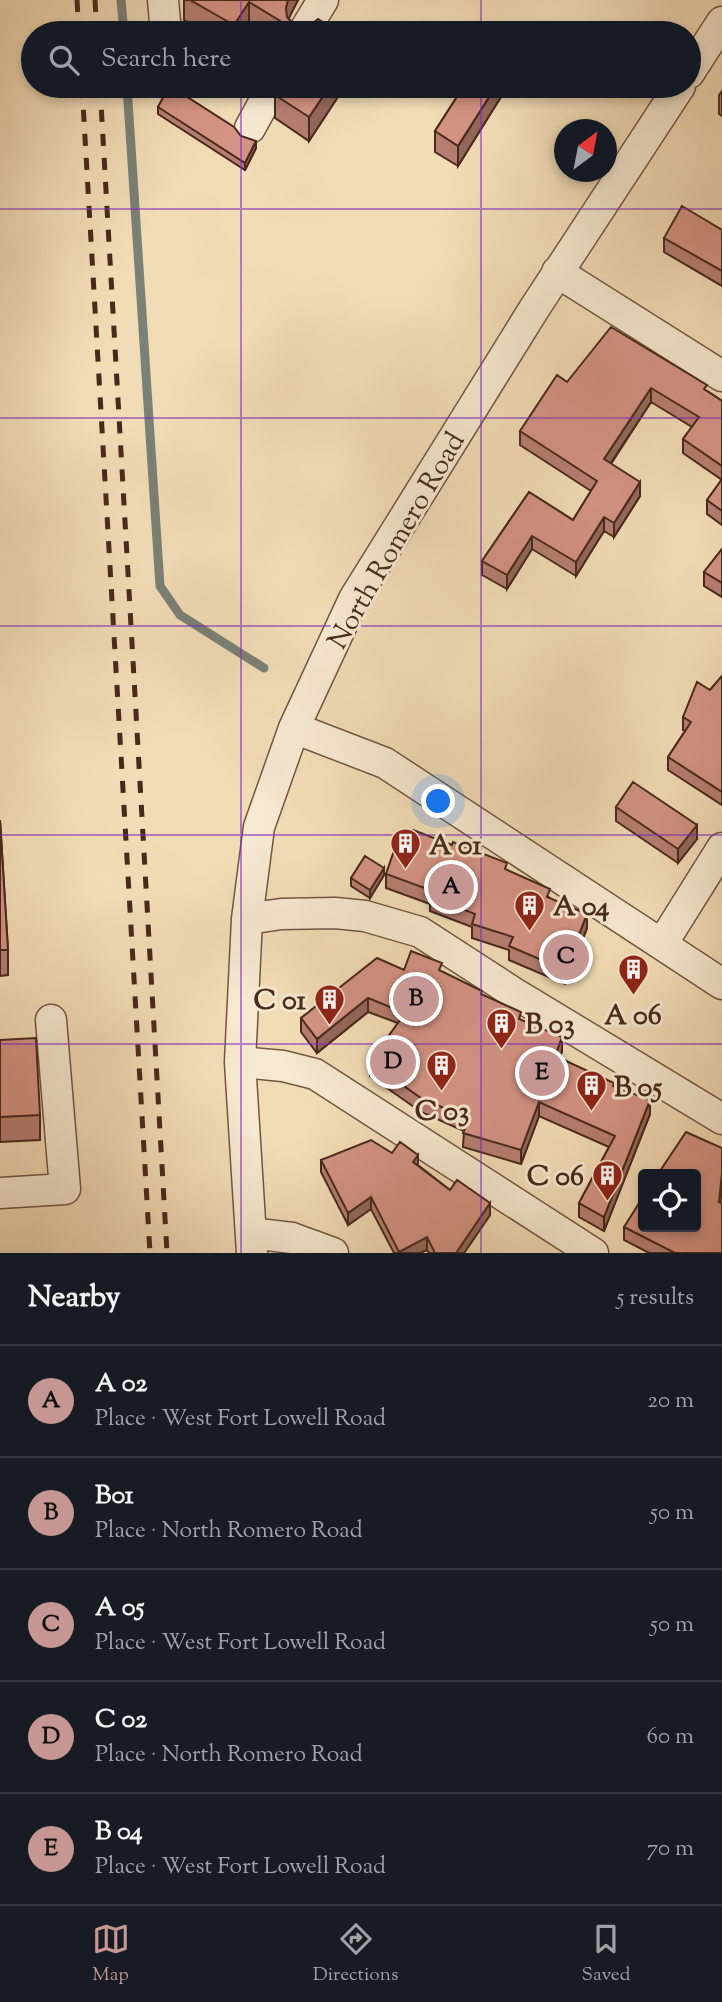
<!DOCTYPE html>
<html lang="en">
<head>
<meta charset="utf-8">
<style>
	body { margin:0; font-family:"Sorts Mill Goudy",serif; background:#20242c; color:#f1f3f6 }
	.controls { position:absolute; right:21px; bottom:21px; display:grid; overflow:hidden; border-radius:7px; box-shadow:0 4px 10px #0003 }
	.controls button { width:63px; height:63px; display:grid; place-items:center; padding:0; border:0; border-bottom:2px solid #363941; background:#171b24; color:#f1f3f6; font:35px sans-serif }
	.compass { position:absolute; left:554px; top:119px; width:63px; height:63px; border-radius:50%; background:#171b24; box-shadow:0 4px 10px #0003; rotate:32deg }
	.you { position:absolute; left:439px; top:802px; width:24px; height:24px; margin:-18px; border:5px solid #fff; border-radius:50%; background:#1a73e8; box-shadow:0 0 0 10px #1a73e833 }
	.badge { display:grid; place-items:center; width:46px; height:46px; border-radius:50%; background:#c59692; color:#111; font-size:23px; font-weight:700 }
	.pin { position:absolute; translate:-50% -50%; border:4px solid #fff; box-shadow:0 2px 7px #0006 }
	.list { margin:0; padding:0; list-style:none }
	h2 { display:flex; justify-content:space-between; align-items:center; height:91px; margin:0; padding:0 28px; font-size:30px }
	h2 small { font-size:23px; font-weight:400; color:#9ea1a6 }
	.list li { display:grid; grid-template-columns:46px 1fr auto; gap:21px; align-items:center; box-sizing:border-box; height:112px; padding:0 28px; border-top:2px solid #363941 }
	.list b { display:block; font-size:26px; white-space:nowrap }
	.list p { margin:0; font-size:23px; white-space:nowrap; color:#9ea1a6 }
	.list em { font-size:23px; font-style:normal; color:#9ea1a6 }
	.icon { flex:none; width:38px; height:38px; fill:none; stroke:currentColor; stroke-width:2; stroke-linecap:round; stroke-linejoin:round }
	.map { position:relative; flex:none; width:722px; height:1253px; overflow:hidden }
	.search { position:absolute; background:#171b24; box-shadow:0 4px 10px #0003; left:21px; right:21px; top:21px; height:77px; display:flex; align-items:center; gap:18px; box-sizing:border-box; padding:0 24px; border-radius:38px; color:#9ea1a6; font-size:26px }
	.sheet { height:651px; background:#171b24 }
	nav { display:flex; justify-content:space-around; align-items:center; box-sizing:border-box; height:98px; border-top:2px solid #363941; background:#171b24; font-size:19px; color:#9ea1a6 }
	nav a { display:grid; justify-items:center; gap:4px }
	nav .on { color:#c59692 }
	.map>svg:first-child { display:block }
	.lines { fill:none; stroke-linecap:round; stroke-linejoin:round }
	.stream { stroke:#7a8176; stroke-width:9 }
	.minor-casing { stroke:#725642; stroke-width:33 }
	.minor { stroke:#f7e8d0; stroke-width:30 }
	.rail { stroke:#48291c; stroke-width:5; stroke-dasharray:12 12; stroke-linecap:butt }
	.wall { fill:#b67e72; stroke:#48291c; stroke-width:2 }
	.shaded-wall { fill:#94675c; stroke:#48291c; stroke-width:2 }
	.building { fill:#d49384; stroke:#48291c; stroke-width:2 }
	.grid { fill:none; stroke:#7b2cbf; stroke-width:2; stroke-opacity:0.55 }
	.labels { text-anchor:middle; stroke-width:6; stroke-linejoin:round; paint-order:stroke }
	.street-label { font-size:28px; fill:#48291c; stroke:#f7e8d0 }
	.poi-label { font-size:28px; font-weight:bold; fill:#48291c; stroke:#f7e8d0; text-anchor:start }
</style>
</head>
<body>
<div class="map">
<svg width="722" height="1253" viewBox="0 0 722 1253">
	<rect width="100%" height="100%" fill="#f2dcb6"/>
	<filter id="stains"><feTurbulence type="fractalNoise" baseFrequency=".00286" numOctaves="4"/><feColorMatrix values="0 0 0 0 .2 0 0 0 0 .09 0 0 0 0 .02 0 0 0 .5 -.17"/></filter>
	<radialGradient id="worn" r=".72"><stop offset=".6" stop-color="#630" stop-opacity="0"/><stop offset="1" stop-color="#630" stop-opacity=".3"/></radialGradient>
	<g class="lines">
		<path class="stream" d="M 121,0 L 124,33
			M 127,86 L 160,586 L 180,615 L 264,668"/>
		<defs>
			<path id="minor" d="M 163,0 L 166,33
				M 303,33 L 323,0
				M 689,73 L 722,22
				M 250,128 L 273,86
				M 557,272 L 722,376
				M 294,728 L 385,763 L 722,984
				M 247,919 L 281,914 L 335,913 L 365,916 L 420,932 L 514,993 L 722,1119
				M 662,944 L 722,848
				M 240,1062 L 283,1066 L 315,1074 L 593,1253
				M 0,1193 L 65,1189 L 51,1020
				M 251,1233 L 292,1238 L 333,1253
				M 252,1253 L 240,1062 L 247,919 L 259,827 L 294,728 L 354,599 L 534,309 L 680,86"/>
		</defs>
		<use href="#minor" class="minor-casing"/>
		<use href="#minor" class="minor"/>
		<path class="rail" d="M 77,0 L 79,33
			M 95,0 L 97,33
			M 82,86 L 150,1253
			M 100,86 L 167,1253"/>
	</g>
	<path class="wall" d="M 184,0 L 298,0 L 288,18 L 293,24 L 303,27 L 340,33 L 262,33 L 249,25 L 244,33 L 207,33 L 184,20 Z
		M 345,86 L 309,141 L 275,118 L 275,95 Z
		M 443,86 L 504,86 L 504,92 L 458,166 L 435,152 L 435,131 L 458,95 Z
		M 722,91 L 722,116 L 719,114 L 719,95 Z
		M 158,107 L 241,136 L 256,148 L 245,170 L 158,114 Z
		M 722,230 L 722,286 L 664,252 L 664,238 Z
		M 567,382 L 707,391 L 722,401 L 722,525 L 707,514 L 707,500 L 722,480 L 683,453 L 683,439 L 692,427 L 651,402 L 611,464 L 640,496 L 614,537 L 604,531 L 576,576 L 532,549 L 507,589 L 482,575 L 482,561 L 529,492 L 573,520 L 591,491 L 520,445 L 520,431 Z
		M 722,549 L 722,597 L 704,586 L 704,572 Z
		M 722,676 L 722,805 L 668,770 L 668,757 L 685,731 L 683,730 L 683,717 L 710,690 Z
		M 616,807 L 697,839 L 678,863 L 616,821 Z
		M 0,820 L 8,950 L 8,975 L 0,976 Z
		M 410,840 L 452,845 L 507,870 L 550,898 L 587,928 L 565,984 L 509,960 L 509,950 L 472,938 L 472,927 L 430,911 L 430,904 L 386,888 L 386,874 Z
		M 384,875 L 370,898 L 351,886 L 351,878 Z
		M 404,970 L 442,972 L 482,995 L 521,1020 L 562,1051 L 560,1058 L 614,1086 L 650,1114 L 604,1231 L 579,1217 L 579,1203 L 609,1147 L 539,1116 L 521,1164 L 463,1147 L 464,1131 L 421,1112 L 370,1076 L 370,1062 L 398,1023 L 368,1012 L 317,1053 L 301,1032 L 301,1018 Z
		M 0,1040 L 40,1115 L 40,1140 L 0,1142 Z
		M 392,1153 L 418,1165 L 450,1190 L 490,1215 L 464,1253 L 429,1253 L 427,1250 L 420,1253 L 394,1253 L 371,1209 L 348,1225 L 321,1172 L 321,1160 Z
		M 722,1186 L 720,1202 L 722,1253 L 649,1253 L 624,1240 L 624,1227 Z"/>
	<path class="shaded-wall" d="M 286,0 L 298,0 L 286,24 Z
		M 249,2 L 249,25 L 244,33 L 234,33 L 234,25 Z
		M 330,86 L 345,86 L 309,141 L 309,117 Z
		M 496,86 L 504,86 L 504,92 L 458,166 L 458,146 Z
		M 256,141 L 256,148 L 245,170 L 245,163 Z
		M 651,388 L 651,402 L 604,473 L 604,459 Z
		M 640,482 L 640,496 L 614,537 L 614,523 Z
		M 604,517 L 604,531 L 576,576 L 576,562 Z
		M 532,536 L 532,549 L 507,589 L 507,575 Z
		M 697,825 L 697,839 L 678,863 L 678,849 Z
		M 384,868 L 384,875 L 370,898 L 370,890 Z
		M 587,914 L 587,928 L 565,984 L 565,970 Z
		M 368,998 L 368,1012 L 317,1053 L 317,1039 Z
		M 562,1037 L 562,1051 L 555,1069 L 555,1056 Z
		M 650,1100 L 650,1114 L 604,1231 L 604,1217 Z
		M 539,1102 L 539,1116 L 521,1164 L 521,1150 Z
		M 418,1155 L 418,1167 L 413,1162 Z
		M 722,1173 L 722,1186 L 719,1215 L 719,1202 Z
		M 371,1197 L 371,1209 L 348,1225 L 348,1213 Z
		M 490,1203 L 490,1215 L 464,1253 L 456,1253 Z
		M 427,1237 L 427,1250 L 420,1253 L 399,1253 L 399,1252 Z"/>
	<path class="building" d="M 190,0 L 288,0 L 286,8 L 287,17 L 293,24 L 303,27 L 312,24 L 318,19 L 340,33 L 300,33 L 249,2 L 234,25 Z
		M 423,22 L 442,33 L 416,33 Z
		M 280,86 L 330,86 L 309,117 L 275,95 Z
		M 464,86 L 496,86 L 458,146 L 435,131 Z
		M 168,88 L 181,93 L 234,127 L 241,136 L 256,141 L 245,163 L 158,107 Z
		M 682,206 L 722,230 L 722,271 L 664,238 Z
		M 611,327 L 707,385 L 704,389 L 722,401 L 722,466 L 683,439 L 699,417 L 651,388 L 604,459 L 640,482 L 614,523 L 604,517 L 576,562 L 532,536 L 507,575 L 482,561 L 529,492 L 573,520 L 597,481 L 520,431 L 557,375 L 567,382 Z
		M 722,479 L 722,511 L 707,500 Z
		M 722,549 L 722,583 L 704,572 Z
		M 722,676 L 722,792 L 668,757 L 691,722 L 683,717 L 697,682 L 710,690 Z
		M 633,782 L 697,825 L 678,849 L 616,807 Z
		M 0,820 L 8,950 L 0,950 Z
		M 413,830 L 452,845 L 453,842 L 507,863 L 505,869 L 550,889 L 547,897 L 587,914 L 565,970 L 509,946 L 513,937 L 472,924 L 475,914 L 430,896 L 433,891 L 386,874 L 399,836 L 410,840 Z
		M 365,856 L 384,868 L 370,890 L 351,878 Z
		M 411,951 L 442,963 L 439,970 L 482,991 L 481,994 L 521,1012 L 519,1019 L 562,1037 L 555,1056 L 614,1083 L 613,1086 L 650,1100 L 604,1217 L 579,1203 L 615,1136 L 539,1102 L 521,1150 L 463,1133 L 469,1119 L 421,1098 L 370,1062 L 405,1013 L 368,998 L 317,1039 L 301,1018 L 377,958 L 404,970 Z
		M 36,1038 L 40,1115 L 0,1117 L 0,1040 Z
		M 686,1132 L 722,1148 L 722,1173 L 719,1202 L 722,1203 L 722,1253 L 675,1253 L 624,1227 L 643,1197 L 643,1227 L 696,1227 L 696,1174 L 658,1174 Z
		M 371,1140 L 392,1153 L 400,1142 L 418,1155 L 413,1162 L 450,1190 L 457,1180 L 490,1203 L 456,1253 L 435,1253 L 427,1237 L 399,1252 L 371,1197 L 348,1213 L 321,1160 Z"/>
	<path class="grid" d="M 241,0 L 241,33M 481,0 L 481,33M 241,86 L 241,1253M 481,86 L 481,1253M 0,209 L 722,209M 0,418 L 722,418M 0,626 L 722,626M 0,835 L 722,835M 0,1044 L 722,1044"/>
	<defs>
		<symbol id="building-pin" viewBox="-11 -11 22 30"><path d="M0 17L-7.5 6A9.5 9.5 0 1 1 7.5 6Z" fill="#8f2418" stroke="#f7e8d0"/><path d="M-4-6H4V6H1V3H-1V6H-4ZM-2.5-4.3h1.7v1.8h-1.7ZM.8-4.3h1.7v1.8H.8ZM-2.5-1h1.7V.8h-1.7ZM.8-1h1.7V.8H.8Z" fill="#fff"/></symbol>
	</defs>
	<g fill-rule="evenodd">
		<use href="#building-pin" x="388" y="826" width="35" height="47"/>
		<use href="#building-pin" x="512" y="888" width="35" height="47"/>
		<use href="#building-pin" x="616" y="952" width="35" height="47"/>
		<use href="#building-pin" x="312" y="982" width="35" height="47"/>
		<use href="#building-pin" x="484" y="1006" width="35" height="47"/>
		<use href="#building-pin" x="424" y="1048" width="35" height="47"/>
		<use href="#building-pin" x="574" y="1068" width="35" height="47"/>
		<use href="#building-pin" x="590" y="1158" width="35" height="47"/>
	</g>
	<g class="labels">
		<g class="street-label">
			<text transform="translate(395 540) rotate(-60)" y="10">North Romero Road</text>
		</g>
		<g class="poi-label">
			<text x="429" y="854">A 01</text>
			<text x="553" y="915">A 04</text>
			<text x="306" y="1009" text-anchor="end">C 01</text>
			<text x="633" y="1024" text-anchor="middle">A 06</text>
			<text x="525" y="1033">B 03</text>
			<text x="614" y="1096">B 05</text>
			<text x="442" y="1120" text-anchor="middle">C 03</text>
			<text x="584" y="1185" text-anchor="end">C 06</text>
		</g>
	</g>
	<rect width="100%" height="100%" filter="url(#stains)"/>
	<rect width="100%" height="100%" fill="url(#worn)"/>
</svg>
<div class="controls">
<button><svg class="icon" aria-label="locate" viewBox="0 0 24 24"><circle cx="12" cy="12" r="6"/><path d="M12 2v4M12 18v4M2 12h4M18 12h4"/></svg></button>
</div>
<svg class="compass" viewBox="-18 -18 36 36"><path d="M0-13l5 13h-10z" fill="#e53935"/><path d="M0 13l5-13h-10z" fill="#9ea1a6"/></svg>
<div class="you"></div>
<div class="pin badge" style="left:451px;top:887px">A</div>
<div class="pin badge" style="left:416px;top:999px">B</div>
<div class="pin badge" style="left:566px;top:957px">C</div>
<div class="pin badge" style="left:393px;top:1062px">D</div>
<div class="pin badge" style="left:542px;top:1073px">E</div>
<div class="search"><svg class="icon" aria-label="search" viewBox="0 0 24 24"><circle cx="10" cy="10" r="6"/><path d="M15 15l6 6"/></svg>Search here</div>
</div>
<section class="sheet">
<h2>Nearby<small>5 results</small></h2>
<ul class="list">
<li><span class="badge">A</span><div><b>A 02</b><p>Place · West Fort Lowell Road</p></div><em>20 m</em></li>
<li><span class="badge">B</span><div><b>B01</b><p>Place · North Romero Road</p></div><em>50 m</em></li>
<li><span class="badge">C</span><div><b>A 05</b><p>Place · West Fort Lowell Road</p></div><em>50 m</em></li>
<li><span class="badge">D</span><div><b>C 02</b><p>Place · North Romero Road</p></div><em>60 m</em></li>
<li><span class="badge">E</span><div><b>B 04</b><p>Place · West Fort Lowell Road</p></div><em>70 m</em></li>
</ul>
</section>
<nav>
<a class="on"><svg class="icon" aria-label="map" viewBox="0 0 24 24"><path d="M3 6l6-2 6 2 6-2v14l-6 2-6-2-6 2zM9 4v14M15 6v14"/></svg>Map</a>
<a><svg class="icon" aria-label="directions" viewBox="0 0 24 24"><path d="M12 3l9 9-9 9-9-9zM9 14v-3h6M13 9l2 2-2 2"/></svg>Directions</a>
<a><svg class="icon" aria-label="saved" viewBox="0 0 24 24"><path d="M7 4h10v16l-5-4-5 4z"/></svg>Saved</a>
</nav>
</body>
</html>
